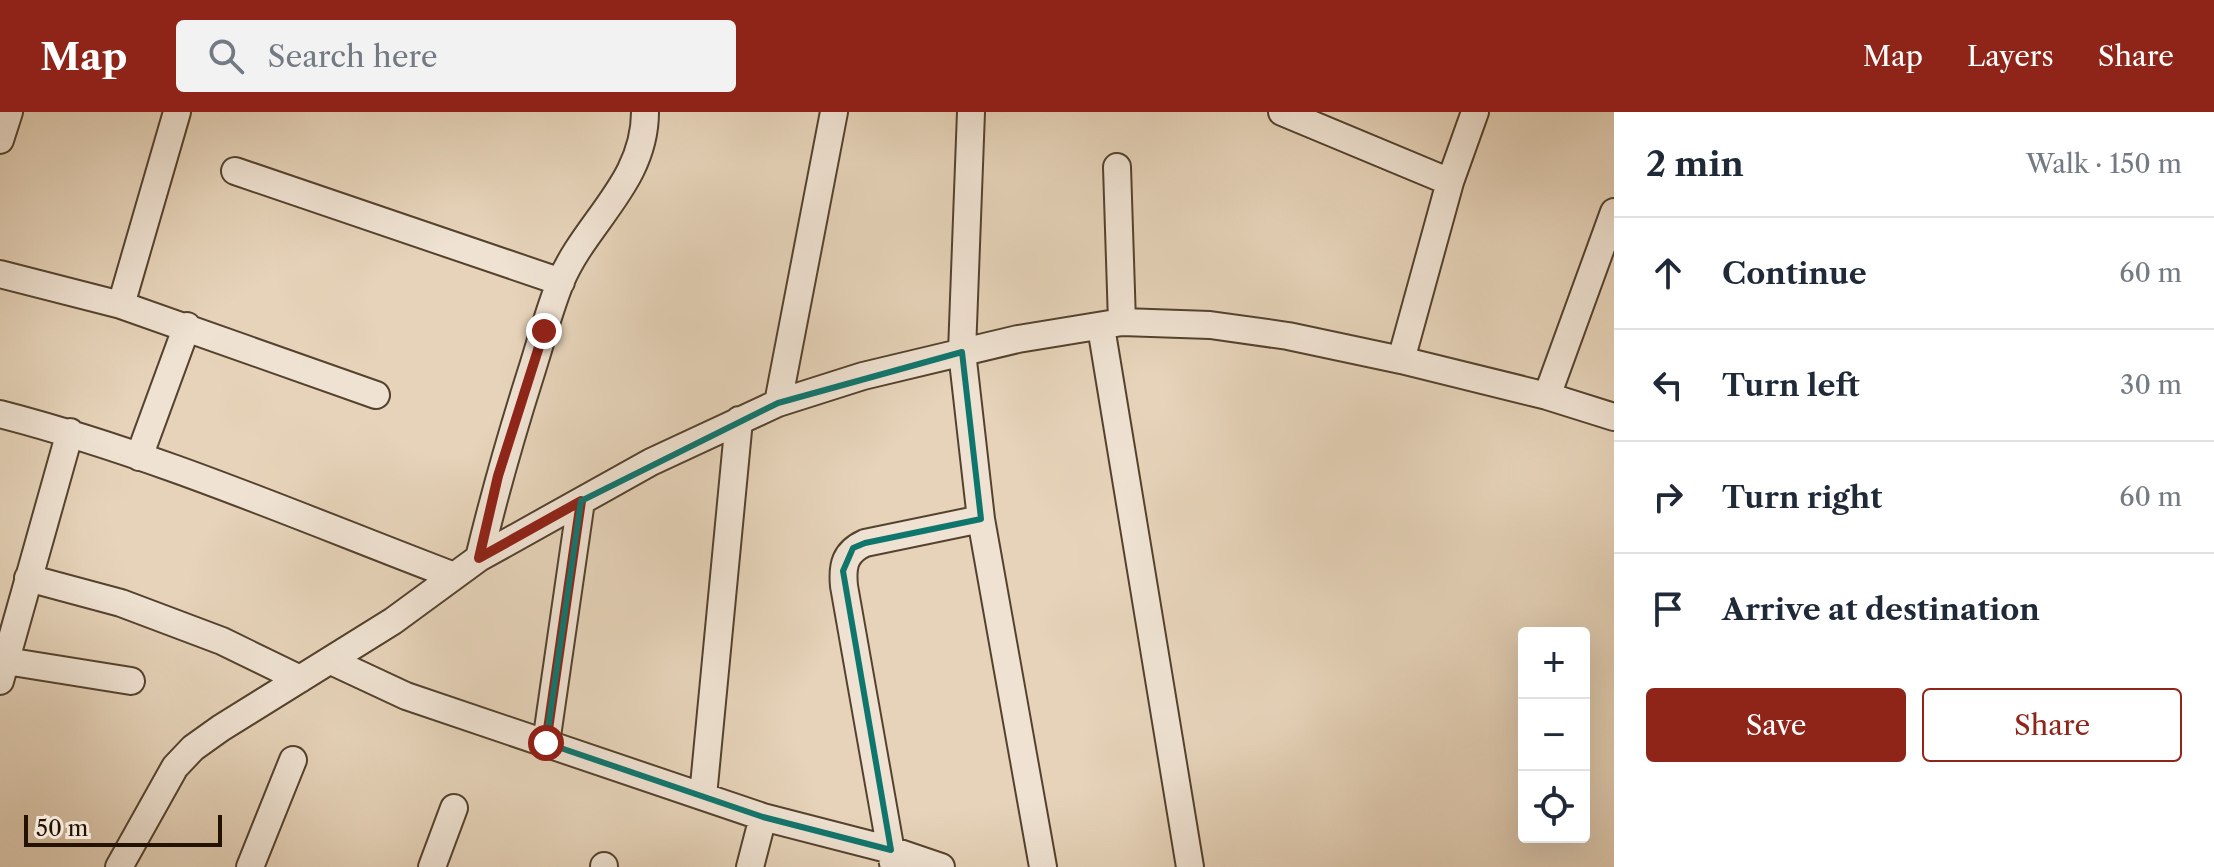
<!DOCTYPE html>
<html lang="en">
<head>
<meta charset="utf-8">
<style>
	body { margin:0; font-family:"Libre Caslon Text",serif; background:#f2f2f3; color:#1f2937 }
	.controls { position:absolute; right:24px; bottom:24px; display:grid; overflow:hidden; border-radius:8px; box-shadow:0 8px 32px #0002 }
	.controls button { width:72px; height:72px; display:grid; place-items:center; padding:0; border:0; border-bottom:2px solid #e0e1e3; background:#fff; color:#1f2937; font:40px sans-serif }
	.scale { position:absolute; left:24px; bottom:20px; width:198px; box-sizing:border-box; padding-left:8px; border:4px solid #241200; border-top:0; font-size:22px; line-height:28px; white-space:nowrap; color:#241200; -webkit-text-stroke:6px #efe2d2; paint-order:stroke }
	.stop { position:absolute; width:24px; height:24px; margin:-18px; border:6px solid #8f2418; border-radius:50%; background:#fff }
	.stop.end { background:#8f2418; border-color:#fff; box-shadow:0 2px 8px #0008 }
	.list { margin:0; padding:0; list-style:none }
	h2 { display:flex; justify-content:space-between; align-items:center; height:104px; margin:0; padding:0 32px; font-size:34px }
	h2 small { font-size:26px; font-weight:400; color:#747a83 }
	.list li { display:grid; grid-template-columns:52px 1fr auto; gap:24px; align-items:center; box-sizing:border-box; height:112px; padding:0 32px; border-top:2px solid #e0e1e3 }
	.list b { display:block; font-size:30px; white-space:nowrap }
	.list em { font-size:26px; font-style:normal; color:#747a83 }
	.actions { display:flex; gap:16px; padding:24px 32px }
	.actions a { flex:1; padding:18px 0; border:2px solid #8f2418; border-radius:8px; text-align:center; font-size:28px; color:#8f2418 }
	.actions .main { background:#8f2418; color:#fff }
	.icon { flex:none; width:44px; height:44px; fill:none; stroke:currentColor; stroke-width:2; stroke-linecap:round; stroke-linejoin:round }
	.map { position:relative; flex:none; width:1614px; height:755px; overflow:hidden }
	header { display:flex; align-items:center; gap:48px; box-sizing:border-box; height:112px; padding:0 40px; background:#8f2418; color:#fff }
	header strong { font-size:38px }
	nav { display:flex; gap:44px; margin-inline-start:auto; font-size:28px }
	.search { width:560px; height:72px; background:#f2f2f3; display:flex; align-items:center; gap:20px; box-sizing:border-box; padding:0 28px; border-radius:8px; color:#747a83; font-size:30px }
	main { display:flex }
	aside { flex:1; background:#fff }
	.map>svg:first-child { display:block }
	.lines { fill:none; stroke-linecap:round; stroke-linejoin:round }
	.street-casing { stroke:#54422e; stroke-width:30 }
	.street { stroke:#efe2d2; stroke-width:26 }
	.route { stroke:#8f2418; stroke-width:10 }
	.marked { fill:none; stroke:#0f766e; stroke-width:6; stroke-linejoin:round }
</style>
</head>
<body>
<header>
<strong>Map</strong>
<div class="search"><svg class="icon" aria-label="search" viewBox="0 0 24 24"><circle cx="10" cy="10" r="6"/><path d="M15 15l6 6"/></svg>Search here</div>
<nav><a>Map</a><a>Layers</a><a>Share</a></nav>
</header>
<main>
<div class="map">
<svg width="1614" height="755" viewBox="0 0 1614 755">
	<rect width="100%" height="100%" fill="#e6d3b9"/>
	<filter id="stains"><feTurbulence type="fractalNoise" baseFrequency=".0025" numOctaves="4"/><feColorMatrix values="0 0 0 0 .2 0 0 0 0 .09 0 0 0 0 .02 0 0 0 .5 -.17"/></filter>
	<radialGradient id="worn" r=".72"><stop offset=".6" stop-color="#630" stop-opacity="0"/><stop offset="1" stop-color="#630" stop-opacity=".3"/></radialGradient>
	<g class="lines">
		<defs>
			<path id="street" d="M 971,0 L 962,240 L 981,407 L 1043,755
				M 1282,0 L 1450,70
				M 0,28 L 9,0
				M 1117,55 L 1122,210
				M 235,59 L 561,170
				M 0,162 L 121,193 L 376,283
				M 121,193 L 177,0
				M 1101,215 L 1190,755
				M 1401,248 L 1450,70 L 1475,0
				M 1547,284 L 1614,100
				M 778,291 L 834,0
				M 0,302 C 155,342 304,407 454,464
				M 139,345 L 187,214
				M 479,446 C 494,384 511,324 530,264 C 540,233 548,201 560,171 C 585,110 645,71 645,0
				M 28,466 L 121,491 L 222,529 L 300,567
				M 6,549 L 131,569
				M 331,549 L 406,584 L 763,705 L 891,738 L 941,755
				M 0,569 L 70,320
				M 546,631 L 581,389
				M 703,684 L 739,308
				M 893,751 L 844,474 C 842,453 845,440 865,431 L 981,407
				M 119,755 L 175,655 L 193,636 L 221,616 L 393,509 L 479,446 L 651,350 L 778,291 L 863,264 L 1018,227 L 1122,210 L 1210,213 L 1288,224 L 1401,248 L 1547,284 L 1614,305
				M 250,755 L 293,648
				M 432,755 L 454,696
				M 604,755 L 604,754
				M 750,755 L 763,705"/>
		</defs>
		<use href="#street" class="street-casing"/>
		<use href="#street" class="street"/>
	</g>
	<g class="lines">
		<path class="route" d="M 544,219 L 498,364 L 479,446 L 581,389 L 546,631"/>
	</g>
	<path class="marked" d="M 962,240 L 981,407 L 865,431 L 853,436 L 843,459 L 891,738 L 763,705 L 546,631 L 581,389 L 778,291 Z"/>
	<rect width="100%" height="100%" filter="url(#stains)"/>
	<rect width="100%" height="100%" fill="url(#worn)"/>
</svg>
<div class="controls">
<button>+</button>
<button>−</button>
<button><svg class="icon" aria-label="locate" viewBox="0 0 24 24"><circle cx="12" cy="12" r="6"/><path d="M12 2v4M12 18v4M2 12h4M18 12h4"/></svg></button>
</div>
<div class="scale">50 m</div>
<div class="stop" style="left:546px;top:631px"></div>
<div class="stop end" style="left:544px;top:219px"></div>
</div>
<aside>
<h2>2 min<small>Walk · 150 m</small></h2>
<ul class="list">
<li><svg class="icon" aria-label="ahead" viewBox="0 0 24 24"><path d="M12 20V5M6 11l6-6 6 6"/></svg><div><b>Continue</b></div><em>60 m</em></li>
<li><svg class="icon" aria-label="left" viewBox="0 0 24 24"><path d="M17 20v-9H6M10 6l-5 5 5 5"/></svg><div><b>Turn left</b></div><em>30 m</em></li>
<li><svg class="icon" aria-label="right" viewBox="0 0 24 24"><path d="M7 20v-9h11M14 6l5 5-5 5"/></svg><div><b>Turn right</b></div><em>60 m</em></li>
<li><svg class="icon" aria-label="arrive" viewBox="0 0 24 24"><path d="M6 21V4h12l-3 4 3 4H6"/></svg><div><b>Arrive at destination</b></div></li>
</ul>
<div class="actions"><a class="main">Save</a><a>Share</a></div>
</aside>
</main>
</body>
</html>
